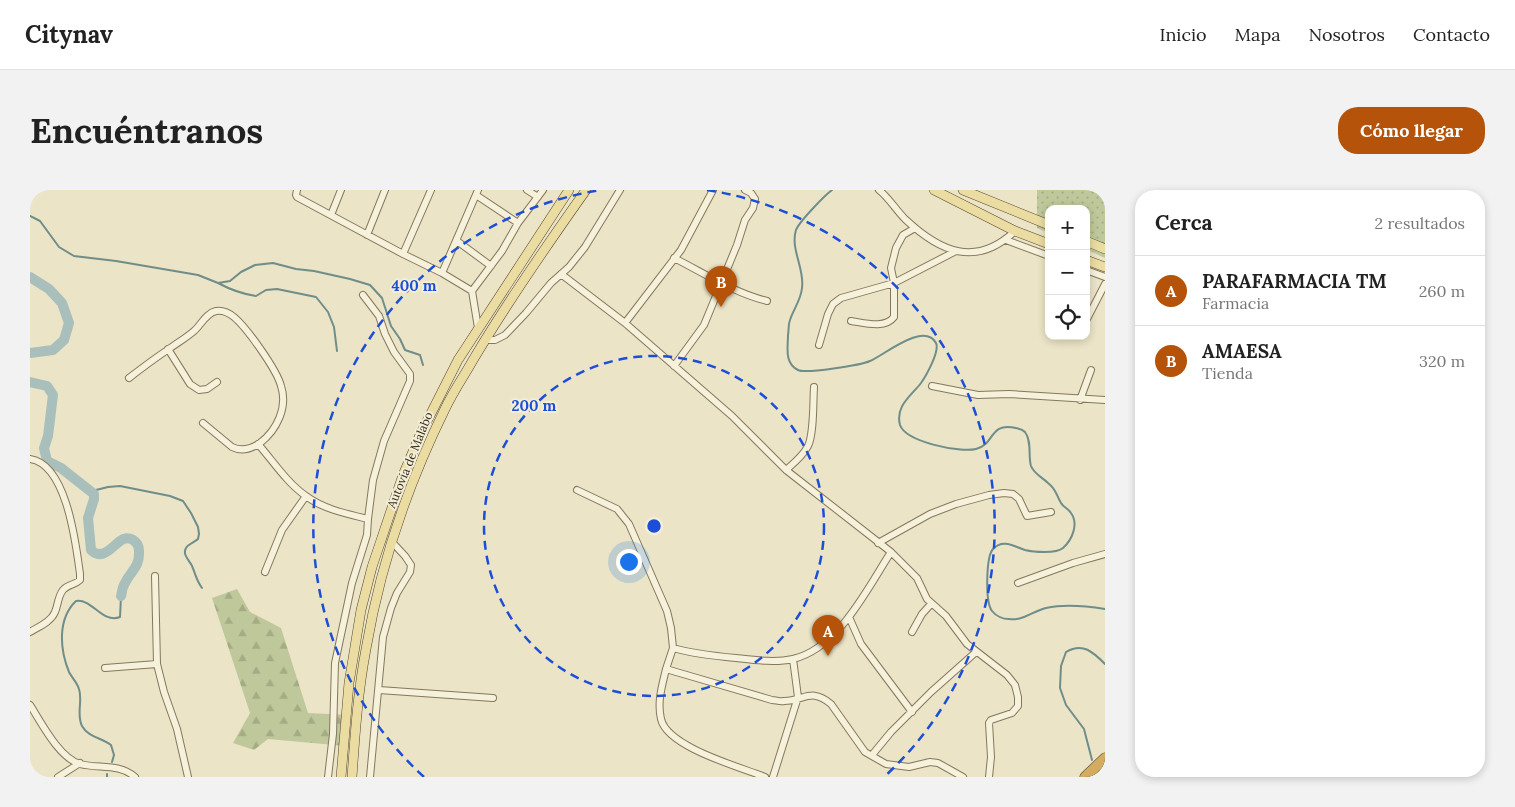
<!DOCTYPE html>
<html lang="es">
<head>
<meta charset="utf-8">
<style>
	body { margin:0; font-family:Lora,serif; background:#f2f2f2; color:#222 }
	.controls { position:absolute; right:15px; top:15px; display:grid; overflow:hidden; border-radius:10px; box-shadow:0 2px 8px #0003 }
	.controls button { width:45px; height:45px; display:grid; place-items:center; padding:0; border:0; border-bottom:1px solid #e0e0e0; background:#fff; color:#222; font:25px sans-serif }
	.you { position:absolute; left:598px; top:371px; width:18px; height:18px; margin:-12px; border:4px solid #fff; border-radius:50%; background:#1a73e8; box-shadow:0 0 0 8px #1a73e833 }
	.badge { display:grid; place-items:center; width:32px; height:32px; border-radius:50%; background:#b45309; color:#fff; font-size:16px; font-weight:700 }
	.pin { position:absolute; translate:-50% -41px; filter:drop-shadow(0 1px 2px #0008) }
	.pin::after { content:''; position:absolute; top:26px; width:18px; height:15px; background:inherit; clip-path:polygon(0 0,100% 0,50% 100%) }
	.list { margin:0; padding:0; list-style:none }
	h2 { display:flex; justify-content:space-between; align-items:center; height:65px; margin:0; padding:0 20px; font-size:21px }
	h2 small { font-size:16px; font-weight:400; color:#767676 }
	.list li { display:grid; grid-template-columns:32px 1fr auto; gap:15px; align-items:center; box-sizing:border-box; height:70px; padding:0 20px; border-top:1px solid #e0e0e0 }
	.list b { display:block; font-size:19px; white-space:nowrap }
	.list p { margin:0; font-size:16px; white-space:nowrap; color:#767676 }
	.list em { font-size:16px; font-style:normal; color:#767676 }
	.icon { flex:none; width:28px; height:28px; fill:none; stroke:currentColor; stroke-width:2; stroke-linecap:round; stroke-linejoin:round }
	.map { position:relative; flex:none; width:1075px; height:587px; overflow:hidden; border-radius:20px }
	header { display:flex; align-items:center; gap:30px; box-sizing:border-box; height:70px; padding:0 25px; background:#fff; border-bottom:1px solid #e0e0e0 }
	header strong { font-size:24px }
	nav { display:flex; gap:28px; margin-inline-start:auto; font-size:18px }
	.intro { display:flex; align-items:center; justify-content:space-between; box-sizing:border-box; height:120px; padding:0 30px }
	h1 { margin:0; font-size:35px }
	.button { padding:12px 22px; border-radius:20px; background:#b45309; color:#fff; font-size:18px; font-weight:700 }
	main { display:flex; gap:30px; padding:0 30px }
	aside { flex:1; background:#fff; border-radius:20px; box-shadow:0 2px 8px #0003 }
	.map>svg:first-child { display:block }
	.grass { fill:url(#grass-dots) }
	.forest { fill:url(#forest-firs) }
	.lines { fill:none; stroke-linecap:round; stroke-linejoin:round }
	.stream { stroke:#6f8d89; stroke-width:2 }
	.river { stroke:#a8bfbb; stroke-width:10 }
	.minor-casing { stroke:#85775e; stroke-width:8 }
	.major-casing { stroke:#544531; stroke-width:10 }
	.highway-casing { stroke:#544531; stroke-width:11 }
	.minor { stroke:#f6f1da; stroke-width:6 }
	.major { stroke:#ebdca2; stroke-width:9 }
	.highway { stroke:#d3ac5f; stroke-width:10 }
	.ring { fill:none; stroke:#1d4ed8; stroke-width:2.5; stroke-dasharray:9 6 }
	.labels { text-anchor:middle; stroke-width:4; stroke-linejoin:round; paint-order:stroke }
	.street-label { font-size:12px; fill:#372d20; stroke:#f3eed6 }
	.centre { fill:#1d4ed8; stroke:#f3eed6; stroke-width:2.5 }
	.ring-label { font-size:15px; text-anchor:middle; font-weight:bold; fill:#1d4ed8; stroke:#f3eed6; stroke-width:4; stroke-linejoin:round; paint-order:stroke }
</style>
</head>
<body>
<header>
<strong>Citynav</strong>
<nav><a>Inicio</a><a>Mapa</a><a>Nosotros</a><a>Contacto</a></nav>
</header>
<div class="intro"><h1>Encuéntranos</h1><a class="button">Cómo llegar</a></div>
<main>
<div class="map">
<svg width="1075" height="587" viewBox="0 0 1075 587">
	<defs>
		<pattern id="grass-dots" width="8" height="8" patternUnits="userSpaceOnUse" patternTransform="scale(1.25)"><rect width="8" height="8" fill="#bfc89b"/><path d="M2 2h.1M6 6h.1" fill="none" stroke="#a5ac85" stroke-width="1.8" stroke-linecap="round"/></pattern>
		<pattern id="forest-firs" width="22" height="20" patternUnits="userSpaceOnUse" patternTransform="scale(1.25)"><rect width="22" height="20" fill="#bfc89b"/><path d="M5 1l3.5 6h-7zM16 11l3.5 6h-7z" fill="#a5ac85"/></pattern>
	</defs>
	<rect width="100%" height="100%" fill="#ebe4c7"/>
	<path class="grass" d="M 1007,0 L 1075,0 L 1075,68 L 1056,59 L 1056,19 L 1019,19 L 1019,43 L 1007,38 Z"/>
	<path class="forest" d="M 207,399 L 220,422 L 251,438 L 278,523 L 319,525 L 316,556 L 238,549 L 224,560 L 203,553 L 220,523 L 182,408 Z"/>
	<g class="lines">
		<path class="stream" d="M 802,0 C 794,6 769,32 766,40 C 760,59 775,79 772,98 C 771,110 763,120 760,130 C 758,135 759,140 758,145 C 758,157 754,173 768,180 C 776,184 831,175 840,171 C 853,166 894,131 906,153 C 910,161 896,186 891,193 C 881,206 865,216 870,235 C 876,252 930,263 946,259 C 966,254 958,232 986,238 C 990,239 992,239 995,242 C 1002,251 998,266 1001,276 C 1004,284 1012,287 1018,293 C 1027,300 1026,305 1031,313 C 1033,317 1039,319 1041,323 C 1049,334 1042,350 1033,358 C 1026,364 1003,362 995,360 C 985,357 973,348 963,359 C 956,367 955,412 962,421 C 966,426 973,429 979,429 C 993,431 1003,421 1016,418 C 1035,414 1056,416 1075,419
			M 0,26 L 10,31 L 29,57 L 44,66 L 86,71 L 168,85 L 188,93 L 200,91 L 211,82 L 225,75 L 243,73 L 266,79 L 284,81 L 320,89 L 340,95 L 352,108 L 361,136 L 370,149 L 375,160 L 390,165 L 393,175
			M 188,93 C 201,100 212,104 226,106 L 236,100 L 247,99 L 286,107 L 298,122 L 304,137 L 307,161
			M 62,301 L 78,297 L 90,296 L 140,306 L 153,311 L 161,323 L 168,337 L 169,344 L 168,349 C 165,352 158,354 156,358 C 152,365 160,371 162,376 C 166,385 166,390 172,398
			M 1062,570 L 1054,539 L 1036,515 L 1030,498 L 1031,476 L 1036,462 C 1053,452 1063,462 1075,474
			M 82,572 L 84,565 L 81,555 C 72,548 58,547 52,536 C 46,524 53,511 49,499 C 47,492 42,488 39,482 C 30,460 27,429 46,411 C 62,408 72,434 90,427 L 91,406
			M 77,587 L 77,584"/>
		<path class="river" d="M 0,87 L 19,99 L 32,113 L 39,133 L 34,150 L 23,160 L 0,163
			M 0,192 L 17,196 L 23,205 L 18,246 L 14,258 L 17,271 L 31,278 L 64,304 L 64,309 L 58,328 L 61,360 C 72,371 82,357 90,351 C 98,344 109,351 109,361 C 110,378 100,381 94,395 C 92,398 92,403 91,406"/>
		<defs>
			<path id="minor" d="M 267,0 L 266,5 L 267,7 L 373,64 L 412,83 L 442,101 L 472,61 L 488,33 L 513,0
				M 497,0 L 508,7
				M 849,0 C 859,8 866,20 875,29 C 910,62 946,78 985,41
				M 446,5 L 488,33
				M 301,25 L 311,0
				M 337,45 L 355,0
				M 976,50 L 1019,66
				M 427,51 L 461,76
				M 373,64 L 401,0
				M 644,68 C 674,83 704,103 737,111
				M 1056,80 L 1075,87
				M 412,83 L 448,0
				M 531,84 L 595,133 L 702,226 L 756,280 L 861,362 L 887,388 L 897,409 L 916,426 L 937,454 L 977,485 L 985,495 L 988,507 L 988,516 L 982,523 L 961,530 L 959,533 L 961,567 L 959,587
				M 442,101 L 448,138
				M 333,105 L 349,126 L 355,144 L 364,162 L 380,184 L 380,191 L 354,251 L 343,290 L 338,329
				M 1057,129 L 1075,94
				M 821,131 C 835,133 855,139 864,127 L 864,93 L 861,78 L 866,58 L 873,45 L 885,38
				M 595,133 L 651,60 L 683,0
				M 455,150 L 465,150 L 475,145 L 496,123 L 521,93 L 539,77 L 555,57 L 590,0
				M 789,155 L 798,124 L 803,114 L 811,108 L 864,93 L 926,61
				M 138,159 L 160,194 L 169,200 L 177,199 L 187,192
				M 644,176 L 674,135 L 707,55 L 715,30 L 723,18 L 725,9 L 721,3 L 715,0
				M 99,188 C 112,178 125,168 139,159 C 147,153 156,148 164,141 C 171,135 176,123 186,121 C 192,120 199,123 204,127 C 217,138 247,180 251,196 C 258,217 247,240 230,253 C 221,259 212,262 202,257 L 173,233
				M 902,196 L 948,205 L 979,204 L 1075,210
				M 1050,210 L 1061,180
				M 228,254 C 243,271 257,293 276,306 C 293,319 317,324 338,329 L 337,345 L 322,393 L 305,473 L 303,544 L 298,587
				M 0,269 C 37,274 46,355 50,384 L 50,390 C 45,395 38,394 33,400 C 28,406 28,415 25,422 C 21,432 8,437 0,442
				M 756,280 C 764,273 773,266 778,256 C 784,244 783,212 784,197
				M 547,300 L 587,319 L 599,334 L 637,421 L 641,438 L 643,458 L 636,479 L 742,510 C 746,510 750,512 754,511 C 774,511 781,497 801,514 L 835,562 L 856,574 L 879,577 L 900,572 L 908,573 L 933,587
				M 848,353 L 900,324 L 926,314 L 959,305 L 974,303 L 983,304 L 989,309 L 997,326 L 1021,322
				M 235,382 L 252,340 L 276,306
				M 125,386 L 127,474 L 134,502 L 147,539 L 158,587
				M 988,393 L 1043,373 L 1075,364
				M 819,427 L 831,454 L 882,522
				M 882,442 L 892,424 L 901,414
				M 643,458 C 664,464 684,466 706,468 C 724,470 745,473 763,469 C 809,458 837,399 861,362
				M 75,478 L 127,474
				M 636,479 C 632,496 627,512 631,529 C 637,557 710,577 735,587
				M 349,500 L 463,508
				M 0,515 C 11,532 29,568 50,574 C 69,579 89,573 105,587
				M 842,565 L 861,542 L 901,502 L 946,462
				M 28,587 L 50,573
				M 340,587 L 353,447 L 361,418 L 367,403 L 380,382 L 381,375 L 375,366 L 362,352
				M 743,587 L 768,507 L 763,469"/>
			<path id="major" d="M 904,0 L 985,41 L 1019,54
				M 933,0 L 1019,35
				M 1056,51 L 1075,59
				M 1056,70 L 1075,77
				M 311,587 L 319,493 L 331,420 L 342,377 L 373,285 L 390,245 L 428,170 L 539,0
				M 322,587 C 325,544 328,501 336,459 C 350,377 378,294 415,219 C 423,202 434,186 443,170 C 478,111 517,55 556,0"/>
			<path id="highway" d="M 1055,587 L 1075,568
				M 1073,587 L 1075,585"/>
		</defs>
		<use href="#minor" class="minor-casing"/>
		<use href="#major" class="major-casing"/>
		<use href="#highway" class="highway-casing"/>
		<use href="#minor" class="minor"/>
		<use href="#major" class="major"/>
		<use href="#highway" class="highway"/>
	</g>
	<g class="ring">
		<circle cx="624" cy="336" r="170"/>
		<path d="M394 587A340 340 0 0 1 571 0M677 0A340 340 0 0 1 854 587"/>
	</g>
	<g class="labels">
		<g class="street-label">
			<text transform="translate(380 270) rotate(-68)" y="4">Autovía de Malabo</text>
		</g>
	</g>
	<circle cx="624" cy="336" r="8" class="centre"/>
	<g class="ring-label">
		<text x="384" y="101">400 m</text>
		<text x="504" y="221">200 m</text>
	</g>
</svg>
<div class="controls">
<button>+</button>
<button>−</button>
<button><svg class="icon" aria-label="locate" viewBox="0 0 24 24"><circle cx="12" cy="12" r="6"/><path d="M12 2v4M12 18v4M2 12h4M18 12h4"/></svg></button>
</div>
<div class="you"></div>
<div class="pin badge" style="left:798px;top:466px">A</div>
<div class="pin badge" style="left:691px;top:117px">B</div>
</div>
<aside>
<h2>Cerca<small>2 resultados</small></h2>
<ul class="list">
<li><span class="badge">A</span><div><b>PARAFARMACIA TM</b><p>Farmacia</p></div><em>260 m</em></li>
<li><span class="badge">B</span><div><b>AMAESA</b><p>Tienda</p></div><em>320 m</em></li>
</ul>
</aside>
</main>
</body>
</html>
